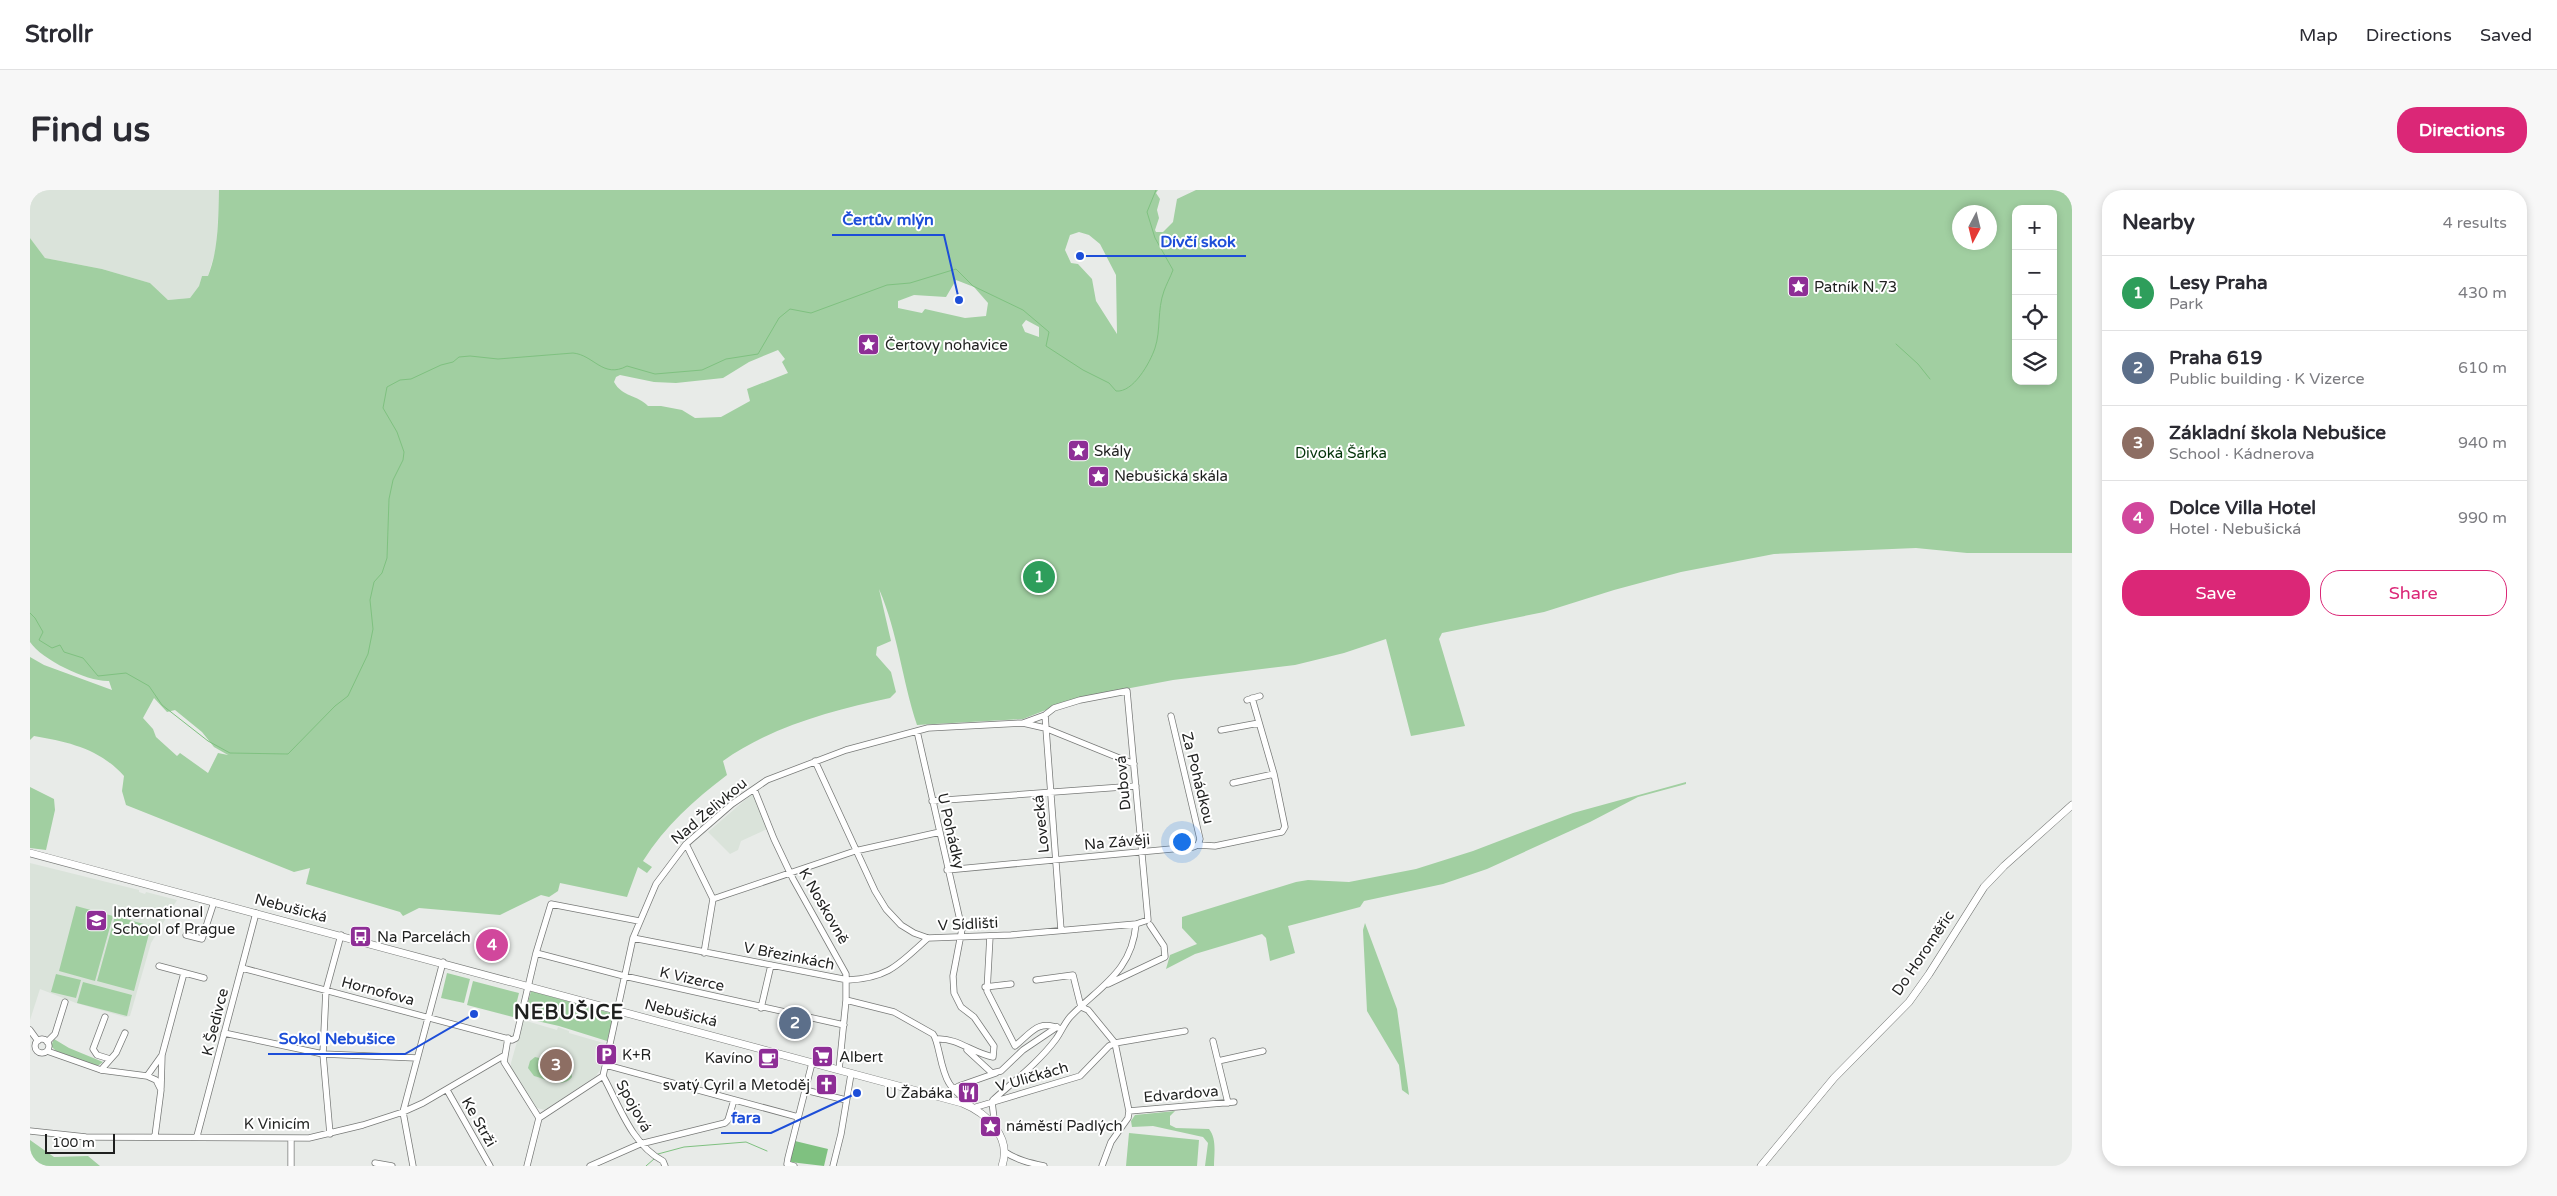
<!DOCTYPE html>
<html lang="en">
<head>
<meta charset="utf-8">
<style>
	body { margin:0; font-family:"Varela Round",sans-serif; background:#f7f7f7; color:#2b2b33 }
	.controls { position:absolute; right:15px; top:15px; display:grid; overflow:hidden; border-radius:10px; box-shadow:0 2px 8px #0003 }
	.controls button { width:45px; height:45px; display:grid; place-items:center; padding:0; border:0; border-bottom:1px solid #e1e1e2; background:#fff; color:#2b2b33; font:25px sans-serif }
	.compass { position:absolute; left:1922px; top:15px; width:45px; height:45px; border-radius:50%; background:#fff; box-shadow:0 2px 8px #0003; rotate:187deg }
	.scale { position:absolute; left:15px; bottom:12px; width:70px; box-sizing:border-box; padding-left:5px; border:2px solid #1f201f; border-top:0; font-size:14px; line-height:18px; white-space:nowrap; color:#1f201f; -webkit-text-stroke:4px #fff; paint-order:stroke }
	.you { position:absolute; left:1151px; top:651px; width:18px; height:18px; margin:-12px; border:4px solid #fff; border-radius:50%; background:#1a73e8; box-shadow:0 0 0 8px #1a73e833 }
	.badge { display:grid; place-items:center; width:32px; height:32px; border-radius:50%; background:#db2777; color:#fff; font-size:16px; font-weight:700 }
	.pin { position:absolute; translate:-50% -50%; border:2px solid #fff; box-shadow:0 1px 5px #0006 }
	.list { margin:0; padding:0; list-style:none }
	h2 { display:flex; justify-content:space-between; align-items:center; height:65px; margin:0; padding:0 20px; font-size:21px }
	h2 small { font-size:16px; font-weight:400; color:#7c7c81 }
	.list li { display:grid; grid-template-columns:32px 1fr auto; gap:15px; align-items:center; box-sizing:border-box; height:75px; padding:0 20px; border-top:1px solid #e1e1e2 }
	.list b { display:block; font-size:19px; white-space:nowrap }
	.list p { margin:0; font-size:16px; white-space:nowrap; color:#7c7c81 }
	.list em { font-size:16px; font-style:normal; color:#7c7c81 }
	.actions { display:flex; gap:10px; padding:15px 20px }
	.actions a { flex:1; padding:11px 0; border:1px solid #db2777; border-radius:20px; text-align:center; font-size:18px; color:#db2777 }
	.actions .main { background:#db2777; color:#fff }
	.icon { flex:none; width:28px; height:28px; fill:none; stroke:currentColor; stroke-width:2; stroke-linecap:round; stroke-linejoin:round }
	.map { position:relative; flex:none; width:2042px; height:976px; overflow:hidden; border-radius:20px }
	header { display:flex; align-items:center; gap:30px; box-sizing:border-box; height:70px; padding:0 25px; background:#fff; border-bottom:1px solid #e1e1e2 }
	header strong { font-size:24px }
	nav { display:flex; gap:28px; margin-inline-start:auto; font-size:18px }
	.intro { display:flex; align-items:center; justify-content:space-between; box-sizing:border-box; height:120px; padding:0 30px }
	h1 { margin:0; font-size:35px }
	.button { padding:12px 22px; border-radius:20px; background:#db2777; color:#fff; font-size:18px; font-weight:700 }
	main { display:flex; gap:30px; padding:0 30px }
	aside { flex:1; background:#fff; border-radius:20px; box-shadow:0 2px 8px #0003 }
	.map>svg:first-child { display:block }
	.built { fill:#dae3da }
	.green { fill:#a1cfa1; fill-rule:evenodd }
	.water { fill:#7fc180 }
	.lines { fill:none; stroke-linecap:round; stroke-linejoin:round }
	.stream { stroke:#7fc180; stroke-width:1 }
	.minor-casing { stroke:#787a78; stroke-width:7 }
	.tertiary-casing { stroke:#787a78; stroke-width:8 }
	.minor { stroke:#fff; stroke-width:5.5 }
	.tertiary { stroke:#fff; stroke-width:7 }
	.labels { text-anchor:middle; stroke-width:4; stroke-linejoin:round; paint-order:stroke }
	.poi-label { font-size:15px; fill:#1f201f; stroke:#fff; text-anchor:start }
	.park-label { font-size:15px; fill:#033309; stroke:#fff }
	.street-label { font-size:15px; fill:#1f201f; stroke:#fff }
	.district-label { font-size:20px; font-weight:bold; letter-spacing:1px; fill:#1f201f; stroke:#fff }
	.leader { fill:none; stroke:#1d4ed8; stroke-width:2 }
	.callout-dot { fill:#1d4ed8; stroke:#fff; stroke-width:2 }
	.callout-label { font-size:16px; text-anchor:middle; font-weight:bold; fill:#1d4ed8; stroke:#fff; stroke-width:4; stroke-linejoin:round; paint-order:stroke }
</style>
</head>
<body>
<header>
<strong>Strollr</strong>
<nav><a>Map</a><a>Directions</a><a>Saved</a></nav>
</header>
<div class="intro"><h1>Find us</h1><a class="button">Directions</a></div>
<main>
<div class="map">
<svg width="2042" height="976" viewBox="0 0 2042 976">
	<rect width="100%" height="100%" fill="#e8ebe8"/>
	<path class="built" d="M 0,0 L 189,0 L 187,55 L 178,86 L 172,86 L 169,96 L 160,108 L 138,110 L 120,93 L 72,79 L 15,68 L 0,48 Z
		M 723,603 L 737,639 L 711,651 L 708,660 L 700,664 L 678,642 Z
		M 0,673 L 109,700 L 109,702 L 115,704 L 116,702 L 147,710 L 121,753 L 100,826 L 95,827 L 46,813 L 10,799 L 0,830 Z
		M 493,830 L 527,840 L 528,837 L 539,841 L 539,843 L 577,854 L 570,880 L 566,886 L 515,920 L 507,918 L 481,877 L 481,873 Z"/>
	<path class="green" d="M 189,0 L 1128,0 L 1126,3 L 1130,9 L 1127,20 L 1129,28 L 1125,40 L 1126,42 L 1133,42 L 1143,32 L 1147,9 L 1166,0 L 2042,0 L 2042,363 L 1937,363 L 1886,358 L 1744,364 L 1651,382 L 1584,400 L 1514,422 L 1412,443 L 1409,449 L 1435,536 L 1381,546 L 1356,449 L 1314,463 L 1265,475 L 1143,490 L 1074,503 L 1026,516 L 993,529 L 887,535 C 872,490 868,443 849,399 L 861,451 L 847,457 L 846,465 L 861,482 L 866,502 L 860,508 C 803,520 740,537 693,571 L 697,585 C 664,610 635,636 613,671 L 622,677 L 617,683 L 608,677 L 597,707 L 530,693 L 528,701 L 519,707 L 511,705 L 470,725 L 389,718 L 373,726 L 370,722 L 276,694 L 280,678 L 264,682 L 96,615 L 92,601 L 94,586 C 70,559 39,552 4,546 L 0,550 L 0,467 L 14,475 L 82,500 L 79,491 C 58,492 12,470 0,452 L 0,48 L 15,68 L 72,79 L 120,93 L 138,110 L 160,108 L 169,96 L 172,86 L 178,86 C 189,58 188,30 189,0 ZM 1986,19 L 2023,19 L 2023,191 L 1986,191 ZM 1930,22 L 1960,22 L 1960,52 L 1930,52 ZM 1049,42 L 1059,45 L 1070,54 L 1086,85 L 1087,144 L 1066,111 L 1062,89 L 1048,74 L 1041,73 L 1035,60 L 1040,45 ZM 926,90 L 944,97 L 958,113 L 956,126 L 935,128 L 895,119 L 892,123 L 868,118 L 868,111 L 884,105 L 916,107 ZM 996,130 L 1009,137 L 1009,147 L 995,142 L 992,135 ZM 748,160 L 755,169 L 752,172 L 758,183 L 717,199 L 720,211 L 691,227 L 665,228 L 652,220 L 631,216 L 618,216 C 608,205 592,207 584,192 L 586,187 L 590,185 L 624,192 L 646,193 L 693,188 L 719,172 ZM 124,508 L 137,522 L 145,520 L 172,542 L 184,557 L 198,565 L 188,563 L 178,583 L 150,563 L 147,566 L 126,547 L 123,539 L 113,528 Z
		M 1656,592 L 1656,594 L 1608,607 L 1560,632 L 1457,679 L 1413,694 L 1334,711 L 1330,717 L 1258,736 L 1265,763 L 1240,771 L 1236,748 L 1232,744 L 1165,764 L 1136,779 L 1140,765 L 1167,754 L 1152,738 L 1152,727 L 1266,692 L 1278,690 L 1319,692 L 1386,679 L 1443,661 L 1543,623 Z
		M 0,597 L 24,609 L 25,620 L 16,660 L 0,658 Z
		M 46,716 L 83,726 L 65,791 L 29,781 Z
		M 85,726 L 121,736 L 104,801 L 67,791 Z
		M 1335,733 L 1367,819 L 1379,905 L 1372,900 L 1369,875 L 1337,821 L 1333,740 Z
		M 417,783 L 440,789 L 434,813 L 411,808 Z
		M 26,784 L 51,790 L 46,808 L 21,802 Z
		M 443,791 L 489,803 L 483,827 L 437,815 Z
		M 53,792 L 102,805 L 97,826 L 47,813 Z
		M 501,801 L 584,824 L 577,851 L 529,836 L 494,828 Z
		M 24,849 L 39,858 L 73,872 L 69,875 L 65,875 L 26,861 L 21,856 Z
		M 505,867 L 536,874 L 541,878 L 542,887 C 533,899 515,889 504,886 L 498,878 L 500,871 Z
		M 1145,921 L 1140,926 L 1140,935 L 1146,938 L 1179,939 C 1187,949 1184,964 1184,976 L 1175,976 L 1178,953 L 1173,947 L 1123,936 L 1102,937 L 1101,931 L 1105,925 Z
		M 1099,943 L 1169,950 L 1167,976 L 1096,976 Z
		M 0,950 L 24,967 L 58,966 L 70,976 L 0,976 Z"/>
	<path class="water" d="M 765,951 L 798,959 L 794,976 L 760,972 Z"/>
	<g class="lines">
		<path class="stream" d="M 1866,154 L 1888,174 L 1900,189
			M 0,423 L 5,428 L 13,442 L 9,450 L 22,458 L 30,455 L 34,462 L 53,468 L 68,486 L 96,483 L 119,496 L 132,515 L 178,551 L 200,563 L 258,564 L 305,516 L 318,506 L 338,464 L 343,439 L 340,410 L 344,392 L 352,383 L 357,368 L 359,309 L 363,290 L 373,270 L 374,262 L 367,242 L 353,218 L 357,197 L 370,190 L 381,189 L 411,175 L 423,172 L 429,167 L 440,166 L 468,169 L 543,163 C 564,165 573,189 597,176 L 625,184 L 672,180 L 696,169 L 728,164 L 749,128 L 760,119 L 781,123 L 857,95 L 880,93 L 926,79 L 943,96 L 993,120 L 1019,142 L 1016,156 L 1053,180 L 1079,193 L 1086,201 C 1103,203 1120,173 1125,158 C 1131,140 1127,120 1134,101 C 1136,95 1140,88 1143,80 L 1125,48 L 1117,22 L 1126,0
			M 628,964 L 654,957 L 716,952 L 737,961
			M 616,976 L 624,969"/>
		<defs>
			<path id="minor" d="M 1217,510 L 1230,506
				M 1015,525 L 1031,740
				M 1141,526 L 1170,649 L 1168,655
				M 993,533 L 1015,538 L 1104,574
				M 1191,540 L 1229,533
				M 887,541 L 932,739 L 923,786 L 924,803 L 931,817 L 944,827 L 964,856 L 963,867 C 943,863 927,848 908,849
				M 1203,593 L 1244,584
				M 724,599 L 744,649 L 763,689 L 816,784 L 816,810 L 809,880
				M 902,611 L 1106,596
				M 656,654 L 683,709 L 674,763
				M 917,680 L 1163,657 L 1168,655 L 1185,656 L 1252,642 L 1255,637 L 1244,584 L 1222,508
				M 683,709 L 825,661 L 910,642
				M 156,745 L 172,749 L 184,712
				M 960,746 L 957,801 L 985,856 C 1002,842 1008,829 1031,839
				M 603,748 L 818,790 C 859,788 869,774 898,748
				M 506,763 L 594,786 L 814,835
				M 129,776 L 174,788
				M 212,778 L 482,850 L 486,848 L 506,763 L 521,714 L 609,731
				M 1006,790 L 1043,785 L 1051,817 L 1058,820 L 1085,853 L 1099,921 L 1098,928 L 1081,952 L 1072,976
				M 1078,794 L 1135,767 L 1134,756 L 1120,735
				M 955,797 L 981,794
				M 816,810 L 864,822 L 903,844 C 909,851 910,879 919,893 C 925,903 935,908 943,918 L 1050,886 L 1079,856 L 1085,853 L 1155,841
				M 731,818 L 741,775
				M 75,827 L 63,859 L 67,865 L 80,869
				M 0,840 L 8,851
				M 194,843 L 293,864 L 387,868
				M 478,848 L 474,872 L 509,928 L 573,886 L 603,748 L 626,694 L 656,654 L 702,614 L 737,590 L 816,560 L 898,538 L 993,533 L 1015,525 L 1024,518 L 1050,510 L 1097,501 L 1118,730 L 1106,734 L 981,745 L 898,748 L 884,743 L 871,735 L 856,719 L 845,701 L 785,571
				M5 856a7 7 0 1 1 14 0a7 7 0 1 1-14 0Z
				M 1183,851 L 1198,913
				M 17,852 L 25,844 L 35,812
				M 937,860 L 962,883 L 971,881 L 993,860 L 1027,837
				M 17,861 L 71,880 L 117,886 L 126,890 L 131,900 L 125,946
				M 1188,871 L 1233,861
				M 576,875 L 768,927
				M 71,880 L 86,863 L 95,843
				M 117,886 L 132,865
				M 573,886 C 589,915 602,955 633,971 L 635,976
				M 131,898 L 132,865 L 154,783
				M 417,900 L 460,976
				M 775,900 L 816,910
				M 910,907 L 929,896 L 966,883
				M 963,910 C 984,891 1009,872 1026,849 C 1031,842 1034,834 1040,827 C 1070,796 1102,782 1106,734
				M 962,912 L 965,937
				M 1099,921 L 1204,912
				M 0,941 L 56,947 L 279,948 L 333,935 L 373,922 L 393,913 L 475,865
				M 300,944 L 293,864 L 296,800 L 311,745
				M 167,946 L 226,723
				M 261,949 L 261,976
				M 975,962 C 987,970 1000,973 1014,976
				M 345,973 L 362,976
				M 383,976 L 373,922 L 413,772
				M 497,976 L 509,928
				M 560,976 L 610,954 L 695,933 L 698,930 L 704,910
				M 764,976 L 757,974 L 758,968 L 782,873
				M 803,976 L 811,944 L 821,884"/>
			<path id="tertiary" d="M 0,663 L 932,913 C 957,923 982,947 972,976
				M 1731,976 L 1804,888 L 1879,812 L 1899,784 L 1954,697 L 1974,676 L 2042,615"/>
		</defs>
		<use href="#minor" class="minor-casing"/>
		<use href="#tertiary" class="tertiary-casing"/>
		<use href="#minor" class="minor"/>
		<use href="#tertiary" class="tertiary"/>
	</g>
	<defs>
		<symbol id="sight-square" viewBox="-11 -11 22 22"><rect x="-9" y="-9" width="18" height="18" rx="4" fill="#8e2e96" stroke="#fff"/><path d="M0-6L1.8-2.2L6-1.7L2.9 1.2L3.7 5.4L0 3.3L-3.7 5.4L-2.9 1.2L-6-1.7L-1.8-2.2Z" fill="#fff"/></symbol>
		<symbol id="school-square" viewBox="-11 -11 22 22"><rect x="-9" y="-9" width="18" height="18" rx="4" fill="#8e2e96" stroke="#fff"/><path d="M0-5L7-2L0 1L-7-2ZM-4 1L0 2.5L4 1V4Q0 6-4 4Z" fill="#fff"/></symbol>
		<symbol id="bus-square" viewBox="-11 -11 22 22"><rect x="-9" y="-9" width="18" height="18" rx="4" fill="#8e2e96" stroke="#fff"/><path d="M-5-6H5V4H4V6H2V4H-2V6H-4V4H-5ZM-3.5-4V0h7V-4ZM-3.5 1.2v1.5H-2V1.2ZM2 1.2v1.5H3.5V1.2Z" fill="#fff"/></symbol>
		<symbol id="parking-square" viewBox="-11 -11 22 22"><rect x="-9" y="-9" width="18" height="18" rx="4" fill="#8e2e96" stroke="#fff"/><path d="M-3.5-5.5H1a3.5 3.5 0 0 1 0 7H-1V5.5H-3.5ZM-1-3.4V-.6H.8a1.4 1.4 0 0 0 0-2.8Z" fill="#fff"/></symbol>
		<symbol id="supermarket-square" viewBox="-11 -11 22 22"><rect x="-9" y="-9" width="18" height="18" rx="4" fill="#8e2e96" stroke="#fff"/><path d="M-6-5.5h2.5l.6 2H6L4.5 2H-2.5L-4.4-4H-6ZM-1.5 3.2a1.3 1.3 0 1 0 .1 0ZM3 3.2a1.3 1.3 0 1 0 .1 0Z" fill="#fff"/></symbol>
		<symbol id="cafe-square" viewBox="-11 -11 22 22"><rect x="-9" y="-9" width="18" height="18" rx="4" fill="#8e2e96" stroke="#fff"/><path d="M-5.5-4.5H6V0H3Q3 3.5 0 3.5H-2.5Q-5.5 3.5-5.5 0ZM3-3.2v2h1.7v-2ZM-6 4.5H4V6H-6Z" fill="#fff"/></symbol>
		<symbol id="church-square" viewBox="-11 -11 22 22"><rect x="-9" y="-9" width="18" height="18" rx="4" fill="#8e2e96" stroke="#fff"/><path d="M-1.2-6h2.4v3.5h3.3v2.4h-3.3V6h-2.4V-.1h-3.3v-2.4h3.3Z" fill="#fff"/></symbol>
		<symbol id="restaurant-square" viewBox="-11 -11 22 22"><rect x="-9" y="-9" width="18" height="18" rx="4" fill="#8e2e96" stroke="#fff"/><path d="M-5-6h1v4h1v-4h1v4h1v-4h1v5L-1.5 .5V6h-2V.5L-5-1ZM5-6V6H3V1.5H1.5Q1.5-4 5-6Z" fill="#fff"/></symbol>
	</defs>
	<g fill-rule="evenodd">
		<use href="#sight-square" x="1756" y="84" width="25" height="25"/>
		<use href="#sight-square" x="826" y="142" width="25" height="25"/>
		<use href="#sight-square" x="1036" y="248" width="25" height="25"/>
		<use href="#sight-square" x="1056" y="274" width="25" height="25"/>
		<use href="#school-square" x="54" y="718" width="25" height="25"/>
		<use href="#bus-square" x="318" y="734" width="25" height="25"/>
		<use href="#parking-square" x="564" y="852" width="25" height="25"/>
		<use href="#supermarket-square" x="780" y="854" width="25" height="25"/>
		<use href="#cafe-square" x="726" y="856" width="25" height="25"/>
		<use href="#church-square" x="784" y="882" width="25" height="25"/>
		<use href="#restaurant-square" x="926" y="890" width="25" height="25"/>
		<use href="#sight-square" x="948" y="924" width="25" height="25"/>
	</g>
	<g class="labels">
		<g class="poi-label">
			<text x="1784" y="102">Patník N.73</text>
			<text x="855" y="160">Čertovy nohavice</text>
			<text x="1064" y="266">Skály</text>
			<text x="1084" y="291">Nebušická skála</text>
			<text x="83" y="727">International<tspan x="83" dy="17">School of Prague</tspan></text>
			<text x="347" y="752">Na Parcelách</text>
			<text x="592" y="870">K+R</text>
			<text x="809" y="872">Albert</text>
			<text x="723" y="873" text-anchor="end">Kavíno</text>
			<text x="780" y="900" text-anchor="end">svatý Cyril a Metoděj</text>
			<text x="923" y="908" text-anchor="end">U Žabáka</text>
			<text x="976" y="941">náměstí Padlých</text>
		</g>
		<g class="park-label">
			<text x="1311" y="268">Divoká Šárka</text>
		</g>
		<g class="street-label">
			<text transform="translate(1168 588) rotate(76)" y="5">Za Pohádkou</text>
			<text transform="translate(1093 593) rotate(-95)" y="5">Dubová</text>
			<text transform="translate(679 621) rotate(-40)" y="5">Nad Želivkou</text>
			<text transform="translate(1011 634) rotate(-96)" y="5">Lovecká</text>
			<text transform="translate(921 641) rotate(77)" y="5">U Pohádky</text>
			<text transform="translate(1087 652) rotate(-5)" y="5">Na Závěji</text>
			<text transform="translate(794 716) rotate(60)" y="5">K Noskovně</text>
			<text transform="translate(261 718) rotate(15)" y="5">Nebušická</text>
			<text transform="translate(938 734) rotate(-3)" y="5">V Sídlišti</text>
			<text transform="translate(1893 763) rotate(-56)" y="5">Do Horoměřic</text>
			<text transform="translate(759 766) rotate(11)" y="5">V Březinkách</text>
			<text transform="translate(662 789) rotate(13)" y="5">K Vizerce</text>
			<text transform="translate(348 801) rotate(15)" y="5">Hornofova</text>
			<text transform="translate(651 823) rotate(14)" y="5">Nebušická</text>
			<text transform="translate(185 832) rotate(-76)" y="5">K Šedivce</text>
			<text transform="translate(1002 887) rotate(-16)" y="5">V Uličkách</text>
			<text transform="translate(1151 904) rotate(-5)" y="5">Edvardova</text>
			<text transform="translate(604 916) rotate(61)" y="5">Spojová</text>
			<text transform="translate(449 932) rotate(60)" y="5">Ke Strži</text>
			<text x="247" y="939">K Vinicím</text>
		</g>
		<g class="district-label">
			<text x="539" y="829">NEBUŠICE</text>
		</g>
	</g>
	<path class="leader" d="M929 110L914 45H802M1050 66L1120 66H1216M444 824L375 864H238M827 903L741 943H691"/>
	<g class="callout-dot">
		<circle cx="929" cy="110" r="5"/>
		<circle cx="1050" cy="66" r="5"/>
		<circle cx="444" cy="824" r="5"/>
		<circle cx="827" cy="903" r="5"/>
	</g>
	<g class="callout-label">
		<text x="858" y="35">Čertův mlýn</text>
		<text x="1168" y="57">Dívčí skok</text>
		<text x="307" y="854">Sokol Nebušice</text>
		<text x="716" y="933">fara</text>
	</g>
</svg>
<div class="controls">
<button>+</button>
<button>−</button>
<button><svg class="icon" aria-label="locate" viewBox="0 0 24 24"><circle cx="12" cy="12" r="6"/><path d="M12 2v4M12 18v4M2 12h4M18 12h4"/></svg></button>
<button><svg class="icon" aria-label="layers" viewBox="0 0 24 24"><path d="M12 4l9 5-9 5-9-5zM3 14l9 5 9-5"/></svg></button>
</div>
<svg class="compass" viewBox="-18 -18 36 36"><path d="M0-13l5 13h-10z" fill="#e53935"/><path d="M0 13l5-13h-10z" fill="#7c7c81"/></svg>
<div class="scale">100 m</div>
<div class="you"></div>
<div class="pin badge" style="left:1009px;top:387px;background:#2e9e5b">1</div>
<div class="pin badge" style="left:765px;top:833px;background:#5c6f8a">2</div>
<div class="pin badge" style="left:526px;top:875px;background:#8d6e63">3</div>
<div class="pin badge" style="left:462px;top:755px;background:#d1479c">4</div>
</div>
<aside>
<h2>Nearby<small>4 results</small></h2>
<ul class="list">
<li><span class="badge" style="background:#2e9e5b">1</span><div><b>Lesy Praha</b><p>Park</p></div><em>430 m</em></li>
<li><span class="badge" style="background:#5c6f8a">2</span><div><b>Praha 619</b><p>Public building · K Vizerce</p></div><em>610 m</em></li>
<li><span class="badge" style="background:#8d6e63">3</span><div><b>Základní škola Nebušice</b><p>School · Kádnerova</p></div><em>940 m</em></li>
<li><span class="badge" style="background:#d1479c">4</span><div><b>Dolce Villa Hotel</b><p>Hotel · Nebušická</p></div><em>990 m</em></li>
</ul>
<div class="actions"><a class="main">Save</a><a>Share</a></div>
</aside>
</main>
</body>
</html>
